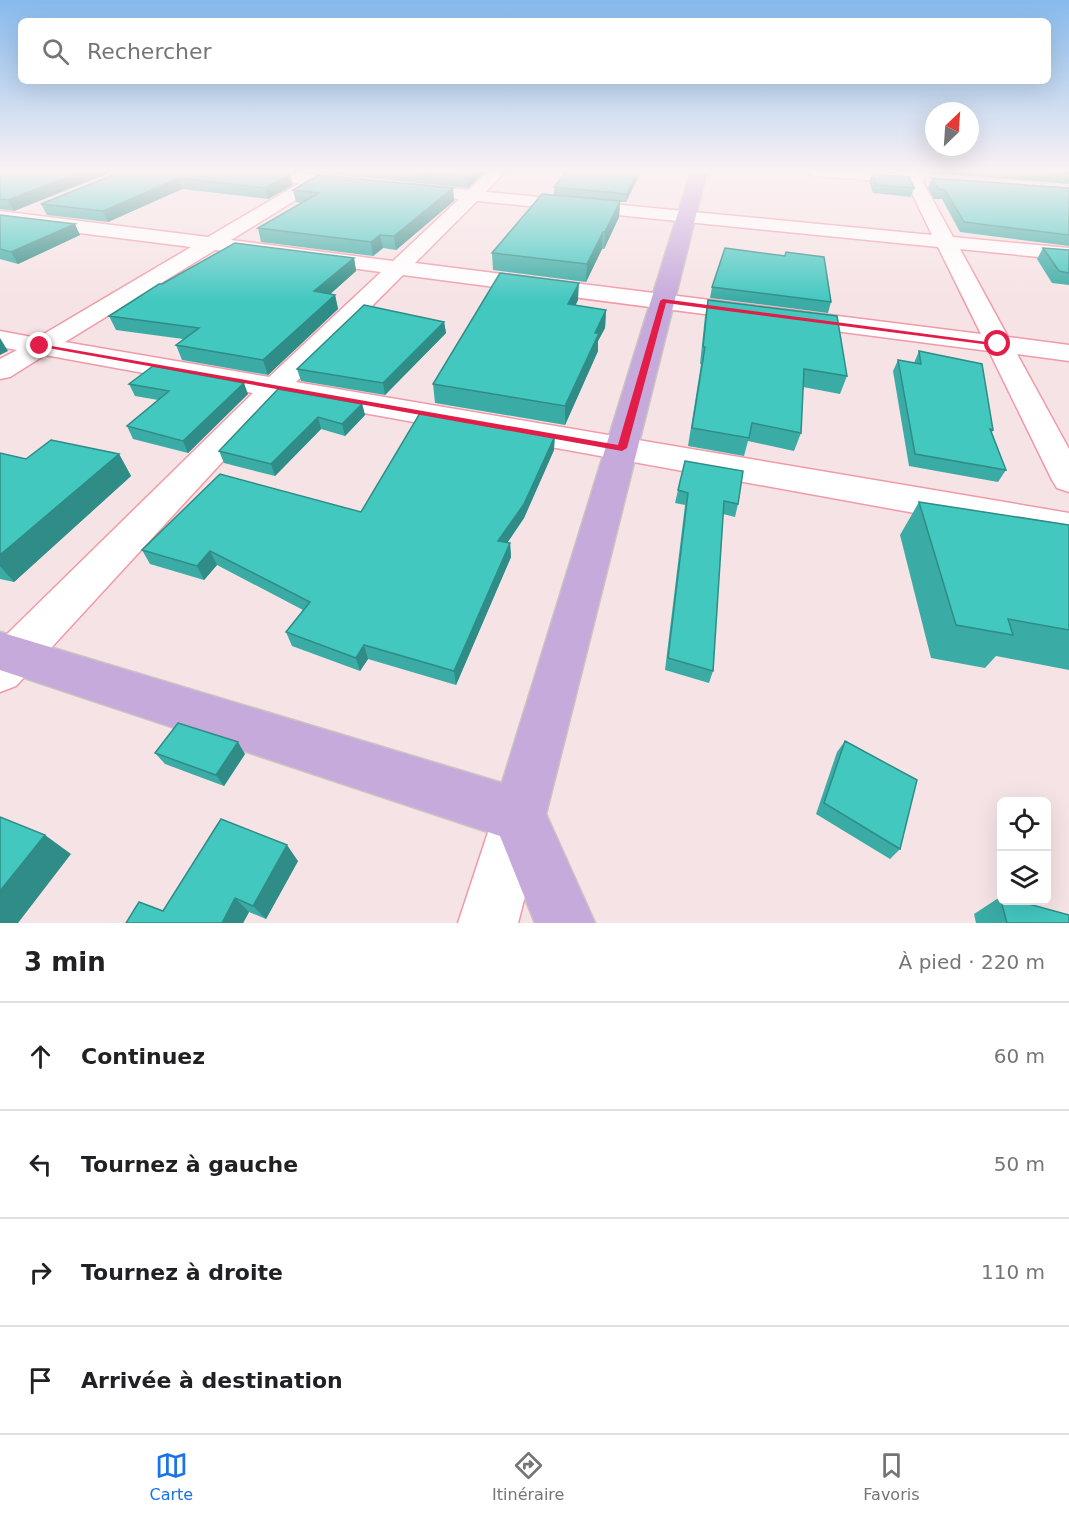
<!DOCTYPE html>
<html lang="fr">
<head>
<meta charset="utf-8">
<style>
	body { margin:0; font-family:"DejaVu Sans",sans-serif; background:#f6f6f6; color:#202124 }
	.controls { position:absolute; right:18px; bottom:18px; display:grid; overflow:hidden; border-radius:9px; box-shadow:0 6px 24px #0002 }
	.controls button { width:54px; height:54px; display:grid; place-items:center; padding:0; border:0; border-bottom:2px solid #e0e0e0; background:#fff; color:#202124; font:30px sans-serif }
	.compass { position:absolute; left:925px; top:102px; width:54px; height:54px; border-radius:50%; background:#fff; box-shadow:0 6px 24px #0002; rotate:25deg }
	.stop { position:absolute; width:18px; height:18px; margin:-14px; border:4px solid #e11d48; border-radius:50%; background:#fff }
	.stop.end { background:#e11d48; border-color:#fff; box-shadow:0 2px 6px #0008 }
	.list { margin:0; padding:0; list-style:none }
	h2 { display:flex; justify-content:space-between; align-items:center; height:78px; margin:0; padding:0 24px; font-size:26px }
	h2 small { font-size:20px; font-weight:400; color:#757577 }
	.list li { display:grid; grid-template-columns:39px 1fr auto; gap:18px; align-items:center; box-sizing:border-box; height:108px; padding:0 24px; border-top:2px solid #e0e0e0 }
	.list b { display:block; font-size:22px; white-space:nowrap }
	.list em { font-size:20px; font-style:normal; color:#757577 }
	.icon { flex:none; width:33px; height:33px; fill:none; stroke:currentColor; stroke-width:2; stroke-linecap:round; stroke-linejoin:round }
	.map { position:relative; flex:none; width:1069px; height:923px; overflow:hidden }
	.search { position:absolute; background:#fff; box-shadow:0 6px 24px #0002; left:18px; right:18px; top:18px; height:66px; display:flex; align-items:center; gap:15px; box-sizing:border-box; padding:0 21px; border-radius:9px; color:#757577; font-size:22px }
	.sheet { height:510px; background:#fff }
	nav { display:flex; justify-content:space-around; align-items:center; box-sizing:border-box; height:84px; border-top:2px solid #e0e0e0; background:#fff; font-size:16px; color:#757577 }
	nav a { display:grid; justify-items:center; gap:3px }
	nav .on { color:#1a73e8 }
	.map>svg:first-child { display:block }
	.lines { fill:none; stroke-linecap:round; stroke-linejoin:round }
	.minor-casing { stroke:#f299a8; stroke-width:3 }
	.major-casing { stroke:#cac2c3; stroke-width:3 }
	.minor { fill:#fff; fill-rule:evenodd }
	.major { fill:#c6aadc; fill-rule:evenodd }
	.wall { fill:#3aaca5 }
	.shaded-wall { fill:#2f8c86 }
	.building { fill:#43c8c0; stroke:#2f8c86; stroke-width:1.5 }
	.route { fill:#e11d48 }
</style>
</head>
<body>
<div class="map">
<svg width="1069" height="923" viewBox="0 0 1069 923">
	<rect width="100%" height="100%" fill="#f6e3e5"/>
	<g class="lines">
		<defs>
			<path id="minor" d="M 219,171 L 273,171 L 314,175 L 322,172 L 330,176 L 363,180 L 365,184 L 357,189 L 320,185 L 231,240 L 393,261 L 459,199 L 402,193 L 400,189 L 402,185 L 408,184 L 469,190 L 489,171 L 506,171 L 486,192 L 932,235 L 907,183 L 814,176 L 806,171 L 902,173 L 901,171 L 917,171 L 925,179 L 923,182 L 953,237 L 1069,248 L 1069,260 L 960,249 L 1008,337 L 1069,345 L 1069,361 L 1017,354 L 1069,449 L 1069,492 L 1057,488 L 1052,480 L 989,351 L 403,275 L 296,382 L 1069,513 L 1069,541 L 281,398 L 16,686 L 0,692 L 0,641 L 253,393 L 45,355 L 10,377 L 0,379 L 0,359 L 17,350 L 0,347 L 0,331 L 37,338 L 191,247 L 0,223 L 0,211 L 208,237 L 300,183 L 227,176 ZM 477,201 L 938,247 L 981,334 L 415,263 ZM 215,250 L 381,272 L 269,377 L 65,342 Z
				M 519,788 L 538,796 L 546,815 L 518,923 L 458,923 L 500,796 Z"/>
			<path id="major" d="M 691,171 L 707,171 L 546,814 L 595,923 L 535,923 L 500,836 L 0,670 L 0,632 L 502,783 Z"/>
		</defs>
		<use href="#minor" class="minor-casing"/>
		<use href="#major" class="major-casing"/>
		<use href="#minor" class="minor"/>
		<use href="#major" class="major"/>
	</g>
	<path class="wall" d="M 0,171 L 114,171 L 14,211 L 0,209 Z
		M 123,171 L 293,185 L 268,199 L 182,189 L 108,222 L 47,215 L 41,204 Z
		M 294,171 L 319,171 L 314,173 Z
		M 323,171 L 486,171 L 468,188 L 330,174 Z
		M 641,171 L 626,202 L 620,202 L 619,217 L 604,249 L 602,249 L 586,282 L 493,270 L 492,253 L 554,195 L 554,187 Z
		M 919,171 L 1069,171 L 1069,184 L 920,172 Z
		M 872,174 L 914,188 L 911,197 L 873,193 L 869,182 Z
		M 932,178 L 1069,188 L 1069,246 L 960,232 L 942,199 L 934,199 L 928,188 Z
		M 453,188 L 454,201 L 396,250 L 383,248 L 373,256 L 261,242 L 258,228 L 301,203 L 296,202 L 293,190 Z
		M 0,215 L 80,235 L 18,264 L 0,259 Z
		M 1043,248 L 1069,250 L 1069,285 L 1052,283 L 1037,259 Z
		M 786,252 L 831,302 L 828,313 L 710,298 L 712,287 L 785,256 Z
		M 354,258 L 356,271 L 330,294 L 335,295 L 338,309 L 268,375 L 182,360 L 176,345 L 183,339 L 116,330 L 109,316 L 162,284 Z
		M 578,300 L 575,305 L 606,310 L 605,328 L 598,341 L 598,351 L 565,425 L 435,403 L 433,384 Z
		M 708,300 L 847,376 L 840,394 L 803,387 L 801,433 L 794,451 L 748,441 L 744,456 L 688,446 L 701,364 L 700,364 L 705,316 Z
		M 444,322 L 446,333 L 385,395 L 301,381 L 297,369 Z
		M 919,351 L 993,430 L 992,432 L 1006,470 L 998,482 L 909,466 L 893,371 L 898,360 L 914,363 Z
		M 129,384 L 248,394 L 188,453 L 133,439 L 127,426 L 158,400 L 135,396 Z
		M 278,389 L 362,404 L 365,415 L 345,436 L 321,429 L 275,476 L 224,463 L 219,451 Z
		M 554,450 L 524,518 L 507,543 L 510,543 L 511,557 L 456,685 L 368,659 L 360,671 L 292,646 L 286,632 L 303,610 L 217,565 L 204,580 L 150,564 L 142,550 L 361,512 Z
		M 0,453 L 26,459 L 119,454 L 131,476 L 14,582 L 0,579 Z
		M 678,490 L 738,504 L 735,517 L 723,514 L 713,671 L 709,683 L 665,670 L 685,505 L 675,503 Z
		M 919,502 L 1069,525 L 1069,670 L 996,656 L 985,668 L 931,658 L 900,535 Z
		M 845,741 L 900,849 L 890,859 L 816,814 L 837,752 Z
		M 155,753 L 245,754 L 224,786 L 165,764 Z
		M 298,861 L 266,919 L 249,912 L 243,923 L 126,923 L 163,911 Z
		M 1000,897 L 1069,923 L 976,923 L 974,914 Z"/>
	<path class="shaded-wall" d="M 83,171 L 114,171 L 14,211 L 8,200 Z
		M 475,171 L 486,171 L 468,188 L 468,177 Z
		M 638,171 L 641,171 L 626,202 L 627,194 Z
		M 290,174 L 293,185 L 268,199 L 265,188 Z
		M 179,178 L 182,189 L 108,222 L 103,211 Z
		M 453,188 L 454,201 L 396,250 L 394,236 Z
		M 620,201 L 619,217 L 604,249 L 605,232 Z
		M 75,224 L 80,235 L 18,264 L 11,252 Z
		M 603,232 L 602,249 L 586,282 L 587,264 Z
		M 380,235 L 383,248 L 373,256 L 371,242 Z
		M 354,258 L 356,271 L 318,305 L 314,291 Z
		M 579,283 L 578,300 L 568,322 L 568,304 Z
		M 335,295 L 338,309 L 268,375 L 263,360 Z
		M 606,310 L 605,328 L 598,341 L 598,351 L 565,425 L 565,406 L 595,333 Z
		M 444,322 L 446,333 L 385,395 L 383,383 Z
		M 0,338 L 8,351 L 0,355 Z
		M 244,383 L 248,394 L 188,453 L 183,441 Z
		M 362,404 L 365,415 L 345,436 L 342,424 Z
		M 318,417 L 321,429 L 275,476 L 271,464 Z
		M 555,436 L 554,450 L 524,518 L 499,555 L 498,541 Z
		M 119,454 L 131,476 L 14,582 L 0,566 L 0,555 Z
		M 510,543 L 511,557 L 456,685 L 454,671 Z
		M 210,551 L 217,565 L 204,580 L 197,566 Z
		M 364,645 L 368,659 L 360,671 L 356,658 Z
		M 238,742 L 245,754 L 224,786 L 216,775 Z
		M 45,835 L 71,854 L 18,923 L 0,923 L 0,891 Z
		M 287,845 L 298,861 L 266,919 L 253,906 Z
		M 235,898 L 249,912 L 243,923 L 222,923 Z"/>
	<path class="building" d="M 0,171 L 83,171 L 8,200 L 0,199 Z
		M 123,171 L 253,171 L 290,174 L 265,188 L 179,178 L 103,211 L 41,204 Z
		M 400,171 L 475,171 L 468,177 Z
		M 567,171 L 638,171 L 627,194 L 554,187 Z
		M 1025,171 L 1069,171 L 1069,174 Z
		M 872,174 L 909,177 L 914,188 L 876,185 Z
		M 318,175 L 453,188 L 394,236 L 380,235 L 371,242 L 258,228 L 319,193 L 293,190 Z
		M 932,178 L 1069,188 L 1069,235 L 964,222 L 945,190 L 938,189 Z
		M 542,194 L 620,201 L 605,232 L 603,232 L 587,264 L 492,253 Z
		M 0,215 L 75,224 L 11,252 L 0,249 Z
		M 235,243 L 354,258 L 314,291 L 335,295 L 263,360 L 176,345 L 199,328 L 109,316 L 159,284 L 162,284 Z
		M 725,248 L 785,256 L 786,252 L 824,257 L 831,302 L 712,287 Z
		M 1043,248 L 1069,250 L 1069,273 L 1059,271 Z
		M 500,273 L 579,283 L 568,304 L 606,310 L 595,333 L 599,333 L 565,406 L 433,384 Z
		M 708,300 L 837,316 L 847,376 L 804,369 L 801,433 L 752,423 L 749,438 L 692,428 L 705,347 L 703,347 Z
		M 364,305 L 444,322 L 383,383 L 297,369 Z
		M 919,351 L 982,364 L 993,430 L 990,429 L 1006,470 L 915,454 L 898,360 L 921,364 Z
		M 153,366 L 244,383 L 183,441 L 127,426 L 169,391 L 129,384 Z
		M 278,389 L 362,404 L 342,424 L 318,417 L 271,464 L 219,451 Z
		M 420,413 L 555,436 L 524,504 L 498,541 L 510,543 L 454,671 L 364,645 L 356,658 L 286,632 L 310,602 L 210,551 L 197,566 L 142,550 L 220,474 L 361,512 Z
		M 51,440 L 119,454 L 0,555 L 0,453 L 26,459 Z
		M 685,461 L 743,471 L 738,504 L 724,501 L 713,671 L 668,658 L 688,493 L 678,490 Z
		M 919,502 L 1069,525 L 1069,630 L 1008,619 L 1013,635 L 956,625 Z
		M 178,723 L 238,742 L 216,775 L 155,753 Z
		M 845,741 L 917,780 L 900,849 L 824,803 Z
		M 0,817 L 45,835 L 0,891 Z
		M 221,819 L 287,845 L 253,906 L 235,898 L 222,923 L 126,923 L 139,902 L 163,911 Z
		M 1000,897 L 1002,897 L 1002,900 L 1014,900 L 1069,915 L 1069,923 L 1007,923 Z"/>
	<linearGradient id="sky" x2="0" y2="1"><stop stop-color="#86baed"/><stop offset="0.57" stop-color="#fbf2f3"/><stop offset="1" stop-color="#fbf2f3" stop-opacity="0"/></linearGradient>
	<rect width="1069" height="300" fill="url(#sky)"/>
	<path class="route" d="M 663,299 L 1002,344 L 998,346 L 666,303 L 627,448 L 622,451 L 37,346 L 40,344 L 618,445 L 660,301 Z"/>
</svg>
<div class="controls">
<button><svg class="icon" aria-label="locate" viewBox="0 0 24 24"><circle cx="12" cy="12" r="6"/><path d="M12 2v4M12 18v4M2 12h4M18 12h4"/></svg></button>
<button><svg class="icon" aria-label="layers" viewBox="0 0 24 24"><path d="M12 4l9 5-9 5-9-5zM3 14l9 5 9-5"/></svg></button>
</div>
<svg class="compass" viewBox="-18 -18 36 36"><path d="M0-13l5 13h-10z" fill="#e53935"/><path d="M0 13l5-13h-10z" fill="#757577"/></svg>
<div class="stop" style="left:998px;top:344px"></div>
<div class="stop end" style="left:40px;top:346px"></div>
<div class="search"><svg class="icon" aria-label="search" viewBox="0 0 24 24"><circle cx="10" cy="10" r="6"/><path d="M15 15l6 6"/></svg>Rechercher</div>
</div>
<section class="sheet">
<h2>3 min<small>À pied · 220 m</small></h2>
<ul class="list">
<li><svg class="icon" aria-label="ahead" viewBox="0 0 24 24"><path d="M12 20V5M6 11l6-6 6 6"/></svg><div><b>Continuez</b></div><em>60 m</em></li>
<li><svg class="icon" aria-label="left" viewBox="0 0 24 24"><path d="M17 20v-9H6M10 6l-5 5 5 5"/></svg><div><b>Tournez à gauche</b></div><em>50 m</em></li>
<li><svg class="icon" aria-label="right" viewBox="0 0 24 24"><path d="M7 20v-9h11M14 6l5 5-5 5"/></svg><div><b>Tournez à droite</b></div><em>110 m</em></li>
<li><svg class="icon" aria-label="arrive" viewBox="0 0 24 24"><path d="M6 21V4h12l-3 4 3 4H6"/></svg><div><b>Arrivée à destination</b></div></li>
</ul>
</section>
<nav>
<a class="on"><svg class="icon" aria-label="map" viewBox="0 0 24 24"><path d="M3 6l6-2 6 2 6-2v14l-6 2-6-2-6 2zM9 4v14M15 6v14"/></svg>Carte</a>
<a><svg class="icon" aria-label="directions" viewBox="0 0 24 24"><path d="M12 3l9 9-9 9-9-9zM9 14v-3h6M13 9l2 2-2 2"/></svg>Itinéraire</a>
<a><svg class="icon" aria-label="saved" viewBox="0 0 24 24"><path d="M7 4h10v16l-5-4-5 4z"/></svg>Favoris</a>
</nav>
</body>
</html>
